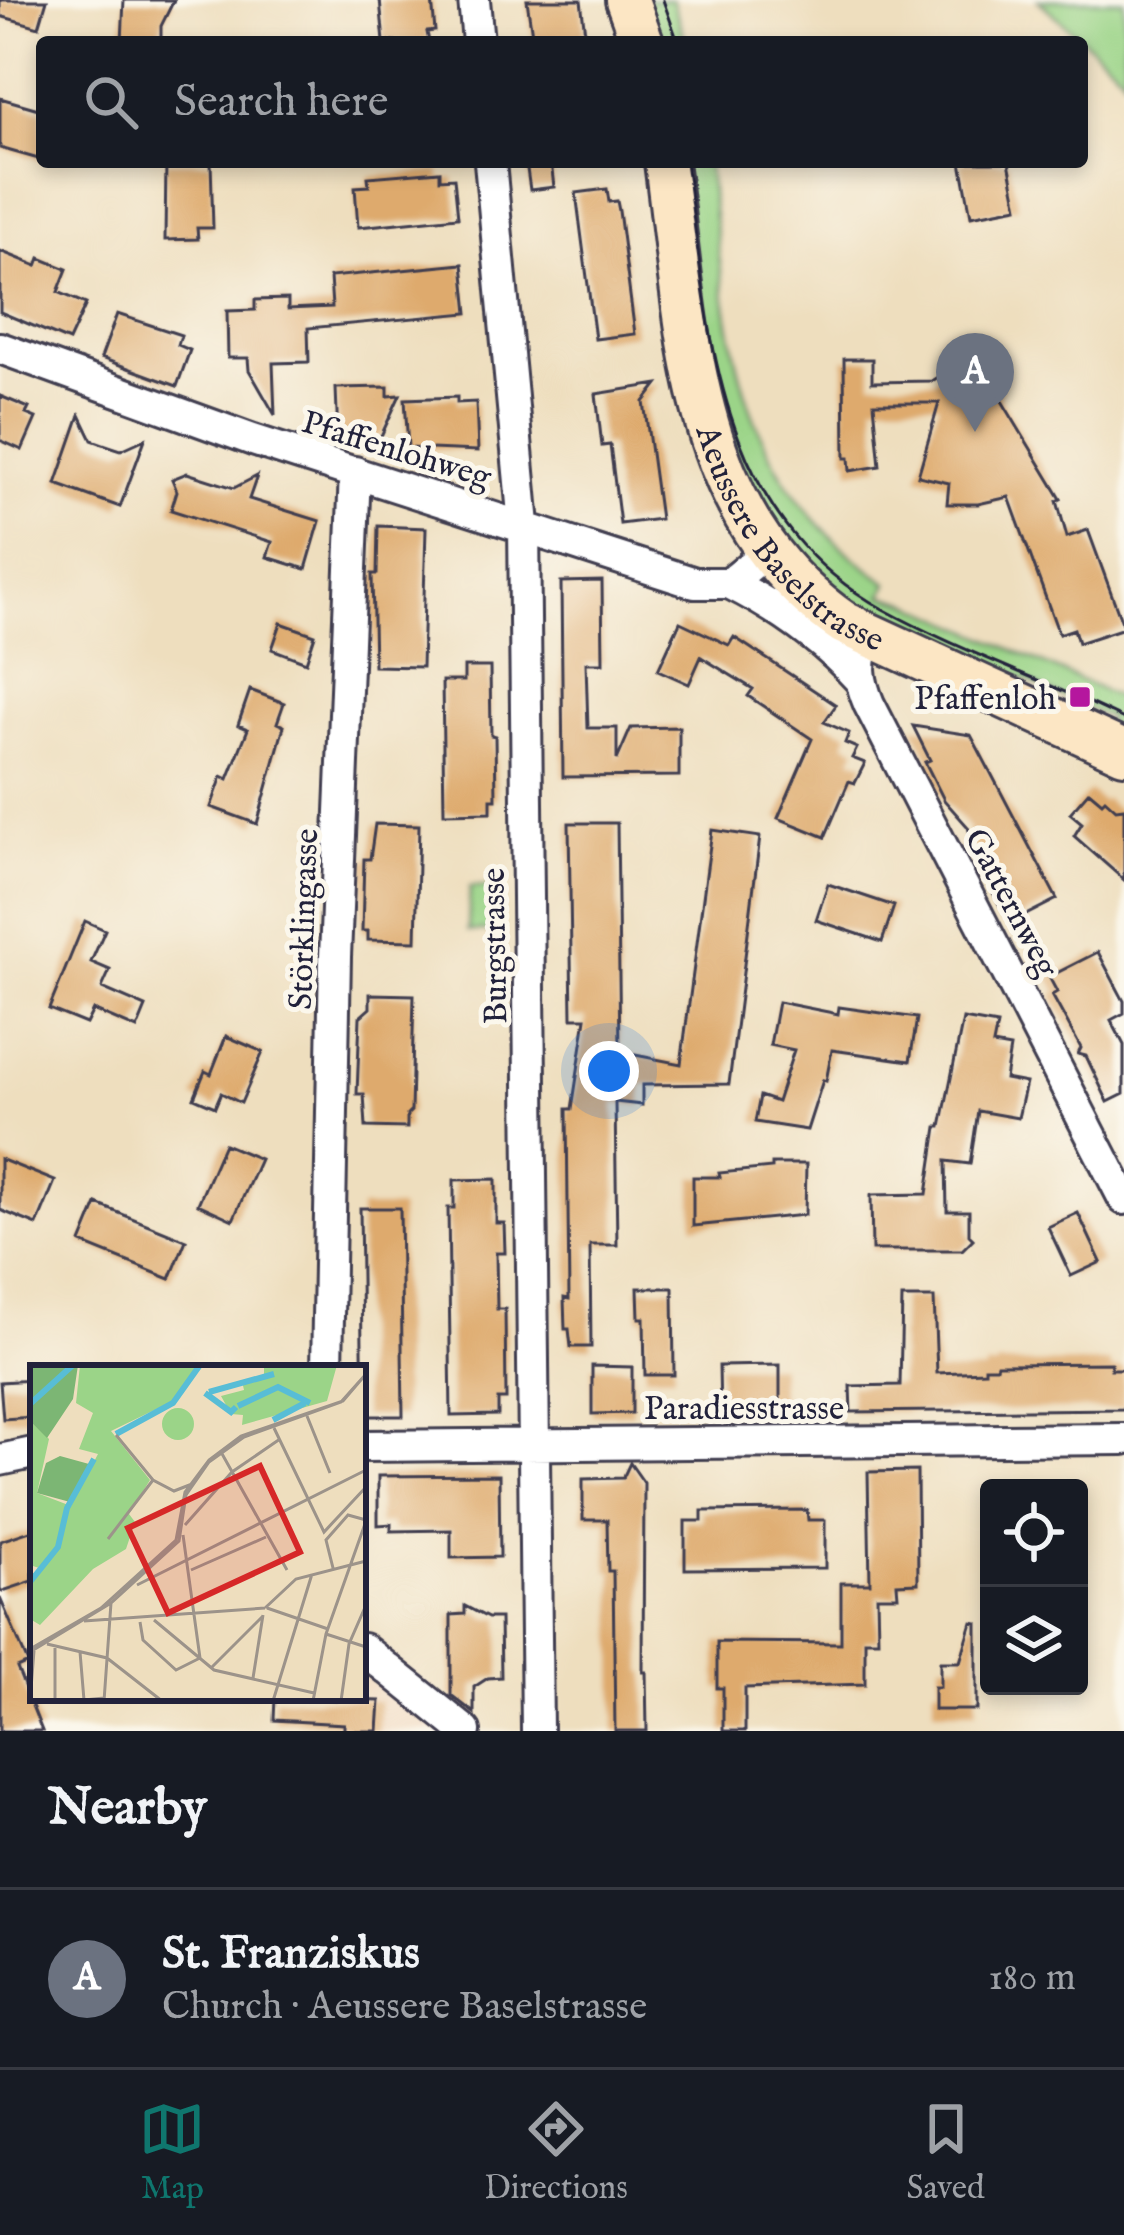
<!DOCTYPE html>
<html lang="en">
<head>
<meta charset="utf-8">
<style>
	body { margin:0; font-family:"IM FELL English",serif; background:#20242c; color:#f1f3f6 }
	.controls { position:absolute; right:36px; bottom:36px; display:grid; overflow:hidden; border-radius:12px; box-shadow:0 6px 18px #0003 }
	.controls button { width:108px; height:108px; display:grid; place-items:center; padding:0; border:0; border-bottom:3px solid #363941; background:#171b24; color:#f1f3f6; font:60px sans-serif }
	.you { position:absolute; left:609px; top:1071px; width:42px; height:42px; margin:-30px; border:9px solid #fff; border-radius:50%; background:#1a73e8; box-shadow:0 0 0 18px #1a73e833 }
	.badge { display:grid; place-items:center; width:78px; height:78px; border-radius:50%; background:#0f766e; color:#fff; font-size:39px; font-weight:700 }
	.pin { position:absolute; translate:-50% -99px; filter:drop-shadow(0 3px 6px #0008) }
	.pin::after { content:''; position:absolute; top:63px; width:42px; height:36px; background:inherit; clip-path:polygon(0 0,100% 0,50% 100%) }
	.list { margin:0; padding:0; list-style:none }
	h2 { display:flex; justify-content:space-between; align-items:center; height:156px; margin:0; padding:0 48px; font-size:51px }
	h2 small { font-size:39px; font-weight:400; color:#9ea1a6 }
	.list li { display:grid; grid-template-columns:78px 1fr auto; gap:36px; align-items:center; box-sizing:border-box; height:180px; padding:0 48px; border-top:3px solid #363941 }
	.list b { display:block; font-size:45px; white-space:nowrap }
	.list p { margin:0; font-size:39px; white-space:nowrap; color:#9ea1a6 }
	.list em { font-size:39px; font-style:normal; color:#9ea1a6 }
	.icon { flex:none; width:66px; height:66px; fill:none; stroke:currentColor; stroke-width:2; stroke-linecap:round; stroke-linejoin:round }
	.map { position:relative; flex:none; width:1124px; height:1731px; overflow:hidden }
	.search { position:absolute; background:#171b24; box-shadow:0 6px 18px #0003; left:36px; right:36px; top:36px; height:132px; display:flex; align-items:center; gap:30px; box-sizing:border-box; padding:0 42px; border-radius:12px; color:#9ea1a6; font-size:45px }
	.sheet { height:336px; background:#171b24 }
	nav { display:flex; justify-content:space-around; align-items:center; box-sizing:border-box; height:168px; border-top:3px solid #363941; background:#171b24; font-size:33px; color:#9ea1a6 }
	nav a { display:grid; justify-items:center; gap:6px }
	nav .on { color:#0f766e }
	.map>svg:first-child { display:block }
	.built { fill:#f0d6bc }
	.green { fill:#9bd488; stroke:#5e7b62; stroke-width:3 }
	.building { fill:#deaa6d }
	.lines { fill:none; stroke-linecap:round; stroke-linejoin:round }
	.street-casing { stroke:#413e4f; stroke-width:36 }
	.secondary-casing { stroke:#413e4f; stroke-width:48 }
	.street { stroke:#fff; stroke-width:30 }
	.secondary { stroke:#fce6c4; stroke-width:42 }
	.tram { stroke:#22223b; stroke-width:3 }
	.poi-dot { fill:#b5179e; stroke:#fbf7ec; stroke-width:4.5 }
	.labels { text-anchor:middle; stroke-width:10; stroke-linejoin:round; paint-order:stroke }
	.street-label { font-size:33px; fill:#22223b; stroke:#fbf7ec }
	.poi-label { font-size:33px; fill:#22223b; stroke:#fbf7ec; text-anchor:end }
	.inset-river { fill:none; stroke:#58bdd6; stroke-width:6 }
	.inset-road { fill:none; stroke:#9c938a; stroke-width:3 }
	.view { fill:#d62828; fill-opacity:0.15; stroke:#d62828; stroke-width:6 }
	.inset-edge { fill:none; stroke:#22223b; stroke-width:6 }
</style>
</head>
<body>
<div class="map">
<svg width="1124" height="1731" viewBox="0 0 1124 1731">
	<rect width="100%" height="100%" fill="#fbf7ec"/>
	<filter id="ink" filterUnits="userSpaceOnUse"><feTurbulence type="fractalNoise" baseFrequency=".00833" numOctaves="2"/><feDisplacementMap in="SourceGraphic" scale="24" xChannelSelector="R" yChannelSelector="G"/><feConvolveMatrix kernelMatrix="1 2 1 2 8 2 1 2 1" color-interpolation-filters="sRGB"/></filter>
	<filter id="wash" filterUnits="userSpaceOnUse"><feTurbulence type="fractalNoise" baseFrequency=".004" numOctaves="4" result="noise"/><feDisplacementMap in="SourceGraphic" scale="48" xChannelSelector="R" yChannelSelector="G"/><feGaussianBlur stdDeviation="2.7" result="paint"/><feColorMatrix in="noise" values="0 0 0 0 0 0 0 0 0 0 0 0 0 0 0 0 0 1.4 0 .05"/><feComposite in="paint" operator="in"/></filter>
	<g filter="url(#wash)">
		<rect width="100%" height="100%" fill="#eedebe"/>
		<path class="built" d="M 363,1662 L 453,1731 L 331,1731 L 343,1698 L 363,1698 Z"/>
		<path class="green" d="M 638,0 L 672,0 L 686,42 L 654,42 Z
			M 1038,0 L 1124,0 L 1124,78 L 1114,67 Z
			M 679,162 L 707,162 C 731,336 729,475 888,583 L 883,595 L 907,602 L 1117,697 L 1120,693 L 1124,694 L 1124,735 L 1106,726 L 1109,718 L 897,622 L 876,608 L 870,620 L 784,548 L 723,432 Z
			M 470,887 L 497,887 L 494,931 L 468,931 Z"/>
		<g id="blocks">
			<path class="building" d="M 0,0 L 47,0 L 39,27 L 0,16 Z
				M 124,0 L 174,0 L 161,26 L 161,42 L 122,42 Z
				M 380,0 L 432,0 L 435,31 L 427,32 L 429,42 L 384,42 Z
				M 527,0 L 581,0 L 586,42 L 533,42 Z
				M 0,98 L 42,110 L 42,160 L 0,148 Z
				M 166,162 L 211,162 L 213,228 L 197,228 L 198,239 L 165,240 Z
				M 526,162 L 551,162 L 554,187 L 530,190 Z
				M 961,162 L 1009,162 L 1018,207 L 971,216 Z
				M 440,171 L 440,179 L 454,178 L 458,217 L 358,227 L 355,187 L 369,186 L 368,177 Z
				M 607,189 L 609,202 L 617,201 L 619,211 L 635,334 L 595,339 L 576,193 Z
				M 0,251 L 37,266 L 40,258 L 67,269 L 58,292 L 86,304 L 69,341 L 0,312 Z
				M 463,264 L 468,313 L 308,328 L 309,362 L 273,363 L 275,415 L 249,370 L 248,358 L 228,358 L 227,311 L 255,310 L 255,300 L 288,299 L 288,309 L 332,307 L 330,277 Z
				M 117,314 L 181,335 L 178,345 L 190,350 L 177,386 L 101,358 Z
				M 844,359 L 872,359 L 872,382 L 932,381 L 963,362 L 986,365 L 996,372 L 1001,384 L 999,396 L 1061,499 L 1057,501 L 1067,537 L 1088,530 L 1124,628 L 1078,643 L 1074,629 L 1059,634 L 1009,497 L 978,504 L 947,504 L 949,483 L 918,476 L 939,403 L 874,403 L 880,466 L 850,471 L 849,458 L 845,458 Z
				M 658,384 L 644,402 L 660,519 L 620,524 L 610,445 L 602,446 L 596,394 Z
				M 388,387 L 388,396 L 400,395 L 381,436 L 338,437 L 336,388 Z
				M 0,396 L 29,408 L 26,414 L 36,418 L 22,450 L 0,440 Z
				M 457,397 L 457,403 L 476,402 L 478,451 L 408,448 L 405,399 Z
				M 80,415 L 92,440 L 106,445 L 121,450 L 145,439 L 120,507 L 56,484 Z
				M 187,473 L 234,488 L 257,476 L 249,499 L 320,521 L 306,569 L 267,557 L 272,542 L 171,510 L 177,491 L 172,479 Z
				M 378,526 L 426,528 L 422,667 L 374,666 L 372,574 L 377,574 Z
				M 602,581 L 603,663 L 586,663 L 588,728 L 617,728 L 617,760 L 631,728 L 679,727 L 679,776 L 563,777 L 561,582 Z
				M 680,622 L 729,645 L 734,637 L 836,705 L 824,722 L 849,733 L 845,743 L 857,748 L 852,758 L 865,763 L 855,783 L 849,781 L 825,837 L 778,818 L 812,739 L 748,696 L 753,689 L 701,657 L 689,684 L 658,670 Z
				M 281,623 L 315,635 L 306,662 L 272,649 Z
				M 464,667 L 490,667 L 491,735 L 495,736 L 496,799 L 491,799 L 491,812 L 444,813 L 442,681 L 464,681 Z
				M 250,690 L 284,703 L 277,723 L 284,726 L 257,824 L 211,807 L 222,776 L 228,779 L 248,729 L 238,725 Z
				M 913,726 L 971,735 L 1057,899 L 1014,921 L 1001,899 L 999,904 L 978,864 L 968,827 L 944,800 L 925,762 L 930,760 Z
				M 1089,791 L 1102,802 L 1105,799 L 1116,809 L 1124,808 L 1124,880 L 1074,836 L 1082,823 L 1070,813 Z
				M 569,823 L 617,823 L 620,1052 L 681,1064 L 712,830 L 760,837 L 729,1084 L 642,1085 L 642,1105 L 615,1102 L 617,1245 L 590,1245 L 591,1347 L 571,1347 L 569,1329 L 565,1329 L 564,1298 L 569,1299 L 567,1109 L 572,1109 L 586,1018 L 572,1018 Z
				M 375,824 L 419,825 L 416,941 L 368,940 L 368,931 L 362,931 L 364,859 L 370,859 Z
				M 828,884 L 894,906 L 882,942 L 816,920 Z
				M 85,921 L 105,930 L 91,962 L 110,970 L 102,988 L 146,1007 L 137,1029 L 93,1010 L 86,1024 L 49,1009 Z
				M 1098,952 L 1124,1001 L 1124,1013 L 1111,1020 L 1124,1045 L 1124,1094 L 1108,1102 L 1086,1056 L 1078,1054 L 1081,1048 L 1052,995 L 1057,992 L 1049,977 Z
				M 370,994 L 414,995 L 411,1111 L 407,1115 L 407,1128 L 366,1127 L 364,1094 L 357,1094 L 360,1017 L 370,1008 Z
				M 778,1002 L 838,1014 L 839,1007 L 917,1018 L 910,1061 L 832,1050 L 826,1081 L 823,1080 L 807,1130 L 755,1122 L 760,1096 L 777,1102 L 794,1050 L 770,1045 Z
				M 963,1019 L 997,1025 L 993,1045 L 1010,1048 L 1005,1079 L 1026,1083 L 1018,1118 L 978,1111 L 970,1164 L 946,1161 L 947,1211 L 969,1211 L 969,1235 L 973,1239 L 962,1250 L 872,1250 L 871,1195 L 927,1194 L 937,1127 L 941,1127 Z
				M 226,1036 L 263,1052 L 241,1103 L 221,1093 L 215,1107 L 194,1098 L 205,1071 L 211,1074 Z
				M 224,1144 L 260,1159 L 233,1220 L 198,1204 Z
				M 0,1159 L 55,1181 L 37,1225 L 0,1210 Z
				M 772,1164 L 806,1164 L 805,1215 L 693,1226 L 693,1177 L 720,1177 L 719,1173 L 772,1168 Z
				M 496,1179 L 496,1223 L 504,1223 L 505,1253 L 496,1253 L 497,1309 L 505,1309 L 506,1399 L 498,1399 L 498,1415 L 451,1416 L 448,1208 L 454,1208 L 454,1180 Z
				M 97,1204 L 186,1240 L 170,1279 L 81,1243 Z
				M 360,1208 L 400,1208 L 403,1416 L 363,1416 Z
				M 1078,1213 L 1101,1262 L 1071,1276 L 1048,1227 Z
				M 638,1288 L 673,1288 L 674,1375 L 645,1375 L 644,1318 L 639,1318 Z
				M 902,1298 L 934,1298 L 937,1373 L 985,1371 L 985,1367 L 996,1367 L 997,1364 L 1111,1363 L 1111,1369 L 1124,1369 L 1124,1409 L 851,1412 L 850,1386 L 900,1385 Z
				M 780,1365 L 780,1413 L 720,1414 L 719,1366 Z
				M 592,1366 L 632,1367 L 632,1413 L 592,1414 Z
				M 33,1380 L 33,1417 L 3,1419 L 0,1382 Z
				M 630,1463 L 644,1483 L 643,1672 L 646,1672 L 647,1731 L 615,1731 L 613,1571 L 608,1571 L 607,1520 L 583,1520 L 583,1479 L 623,1478 Z
				M 917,1471 L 918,1583 L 897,1584 L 898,1596 L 877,1596 L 878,1640 L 865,1640 L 865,1684 L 745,1688 L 745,1731 L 723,1731 L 723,1688 L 717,1688 L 717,1642 L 841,1643 L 841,1583 L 870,1583 L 868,1472 Z
				M 499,1475 L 500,1557 L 451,1558 L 451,1530 L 391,1531 L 391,1524 L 378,1525 L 378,1476 Z
				M 807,1510 L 808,1520 L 825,1520 L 825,1568 L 685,1569 L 685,1521 L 702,1521 L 702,1511 Z
				M 33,1530 L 33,1581 L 0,1592 L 0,1541 Z
				M 0,1598 L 28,1663 L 17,1668 L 42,1731 L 0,1731 Z
				M 465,1606 L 488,1618 L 500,1618 L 501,1677 L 488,1678 L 474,1687 L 474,1713 L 451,1695 L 451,1615 L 465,1614 Z
				M 972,1622 L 977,1623 L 977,1710 L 934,1710 L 934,1687 L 940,1687 L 940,1662 L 960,1662 Z
				M 275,1698 L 380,1701 L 378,1731 L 344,1731 L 344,1724 L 274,1720 Z"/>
		</g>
	</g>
	<g filter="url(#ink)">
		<use href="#blocks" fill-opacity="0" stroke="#413e4f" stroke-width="3"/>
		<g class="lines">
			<defs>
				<path id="street" d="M 474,0 L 478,42
					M 490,162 L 524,525 L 537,1731
					M 0,348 L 253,440 L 695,583 L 729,583 L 767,552
					M 729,583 C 779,608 821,637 858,678
					M 867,636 C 857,663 858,678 869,704 L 1124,1199
					M 327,1368 L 335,957 L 355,472
					M 363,1446 L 1124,1439
					M 0,1460 L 33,1453
					M 363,1649 L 465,1731"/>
				<g id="secondary">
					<path d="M 627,0 L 642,42"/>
					<path id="s1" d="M 666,162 C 689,332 688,516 844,623 L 1124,752"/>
				</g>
			</defs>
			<use href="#street" class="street-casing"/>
			<use href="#secondary" class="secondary-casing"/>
			<use href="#street" class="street"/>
			<use href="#secondary" class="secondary"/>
			<path class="tram" d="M 663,0 L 678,42
				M 686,162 C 710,331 714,515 883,609 C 960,651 1045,680 1124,719"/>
		</g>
	</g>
	<rect class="poi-dot" x="1068" y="685" width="24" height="24" rx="6"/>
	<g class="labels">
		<g class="street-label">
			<text transform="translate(397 448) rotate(17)" y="12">Pfaffenlohweg</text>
			<text dy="12" stroke="none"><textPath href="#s1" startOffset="411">Aeussere Baselstrasse</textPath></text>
			<text transform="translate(1013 902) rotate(62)" y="12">Gatternweg</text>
			<text transform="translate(302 919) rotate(-88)" y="12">Störklingasse</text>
			<text transform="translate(493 946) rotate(-91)" y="12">Burgstrasse</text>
			<text x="744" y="1419">Paradiesstrasse</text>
		</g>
		<g class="poi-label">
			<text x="1056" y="709">Pfaffenloh</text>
		</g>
	</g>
	<g transform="translate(30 1365)">
		<rect width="336" height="336" fill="#eedebe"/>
		<path d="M 50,0 L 169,0 L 145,35 L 81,66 L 120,115 L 99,149 L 105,157 L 96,184 L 63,204 L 10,260 L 0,254 L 0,212 L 9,203 L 0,200 L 0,56 L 19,74 L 7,128 L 41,141 L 68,89 L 49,84 L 63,48 L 46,38 ZM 234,0 L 307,0 L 297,36 L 212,60 L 213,50 L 201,49 L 191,31 L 214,25 L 212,16 L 234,10 ZM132 59a16 16 0 1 1 32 0a16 16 0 1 1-32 0Z" fill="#9bd488"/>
		<path d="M 0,0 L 48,0 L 43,34 L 17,73 L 0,56 ZM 30,91 L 59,99 L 40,137 L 7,128 L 16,98 Z" fill="#7cb674"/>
		<path class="inset-river" d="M 179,27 L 244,9M 175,28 L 201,47 L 206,42M 0,39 L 43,0M 208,41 L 248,22 L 280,38M 243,55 L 275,38M 86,69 L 143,38 L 170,0M 0,217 L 28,182 L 37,143 L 64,94"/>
		<path class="inset-road" d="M 277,51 L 300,108M 244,63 L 294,167 L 336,122M 86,70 L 123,115 L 144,126 L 162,119M 191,87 L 257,205M 155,160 L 202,107 L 250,74M 78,174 L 123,115M 303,203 L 296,175 L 318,150 L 336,155M 161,205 L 236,172M 107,220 L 336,105M 235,243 L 266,214 L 336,196M 237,243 L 298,264M 124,255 L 184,305 L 284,328M 54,256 L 235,243M 110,257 L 113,275 L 146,305 L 170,293 L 153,170M 296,269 L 336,282M 17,279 L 77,293 L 132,336M 0,284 L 71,243 L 146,175 L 155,127 L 179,95 L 211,71 L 313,36 L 336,9M 0,287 L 81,238 L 149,176 L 156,130 L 179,97 L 214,72 L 311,37 L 336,9M 50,287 L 54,335 L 74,333M 181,303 L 233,251M 223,313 L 233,250M 0,336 L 4,286M 25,336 L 25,283M 74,336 L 81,238M 243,336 L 282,209M 283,336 L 296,269 L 336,156M 311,336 L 319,279 L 336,240"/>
		<path class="view" d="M 230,101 L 270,187 L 138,248 L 98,163 Z"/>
		<rect width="336" height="336" class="inset-edge"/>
	</g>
</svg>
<div class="controls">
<button><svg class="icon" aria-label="locate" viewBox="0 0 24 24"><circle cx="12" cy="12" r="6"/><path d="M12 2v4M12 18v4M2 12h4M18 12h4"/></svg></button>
<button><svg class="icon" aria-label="layers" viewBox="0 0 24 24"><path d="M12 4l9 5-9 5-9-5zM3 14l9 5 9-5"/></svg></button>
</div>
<div class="you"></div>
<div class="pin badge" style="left:975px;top:432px;background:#6b7280">A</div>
<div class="search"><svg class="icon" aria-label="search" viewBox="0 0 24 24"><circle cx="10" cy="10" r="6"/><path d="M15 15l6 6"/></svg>Search here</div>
</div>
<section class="sheet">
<h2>Nearby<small></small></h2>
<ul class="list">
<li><span class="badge" style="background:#6b7280">A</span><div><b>St. Franziskus</b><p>Church · Aeussere Baselstrasse</p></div><em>180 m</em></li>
</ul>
</section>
<nav>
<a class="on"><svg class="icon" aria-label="map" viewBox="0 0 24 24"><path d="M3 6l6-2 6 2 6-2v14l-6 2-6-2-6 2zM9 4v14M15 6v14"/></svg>Map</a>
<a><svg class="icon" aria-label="directions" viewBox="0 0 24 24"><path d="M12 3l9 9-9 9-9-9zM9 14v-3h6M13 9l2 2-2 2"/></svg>Directions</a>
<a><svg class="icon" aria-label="saved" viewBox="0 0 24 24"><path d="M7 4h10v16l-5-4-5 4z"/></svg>Saved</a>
</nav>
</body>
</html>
